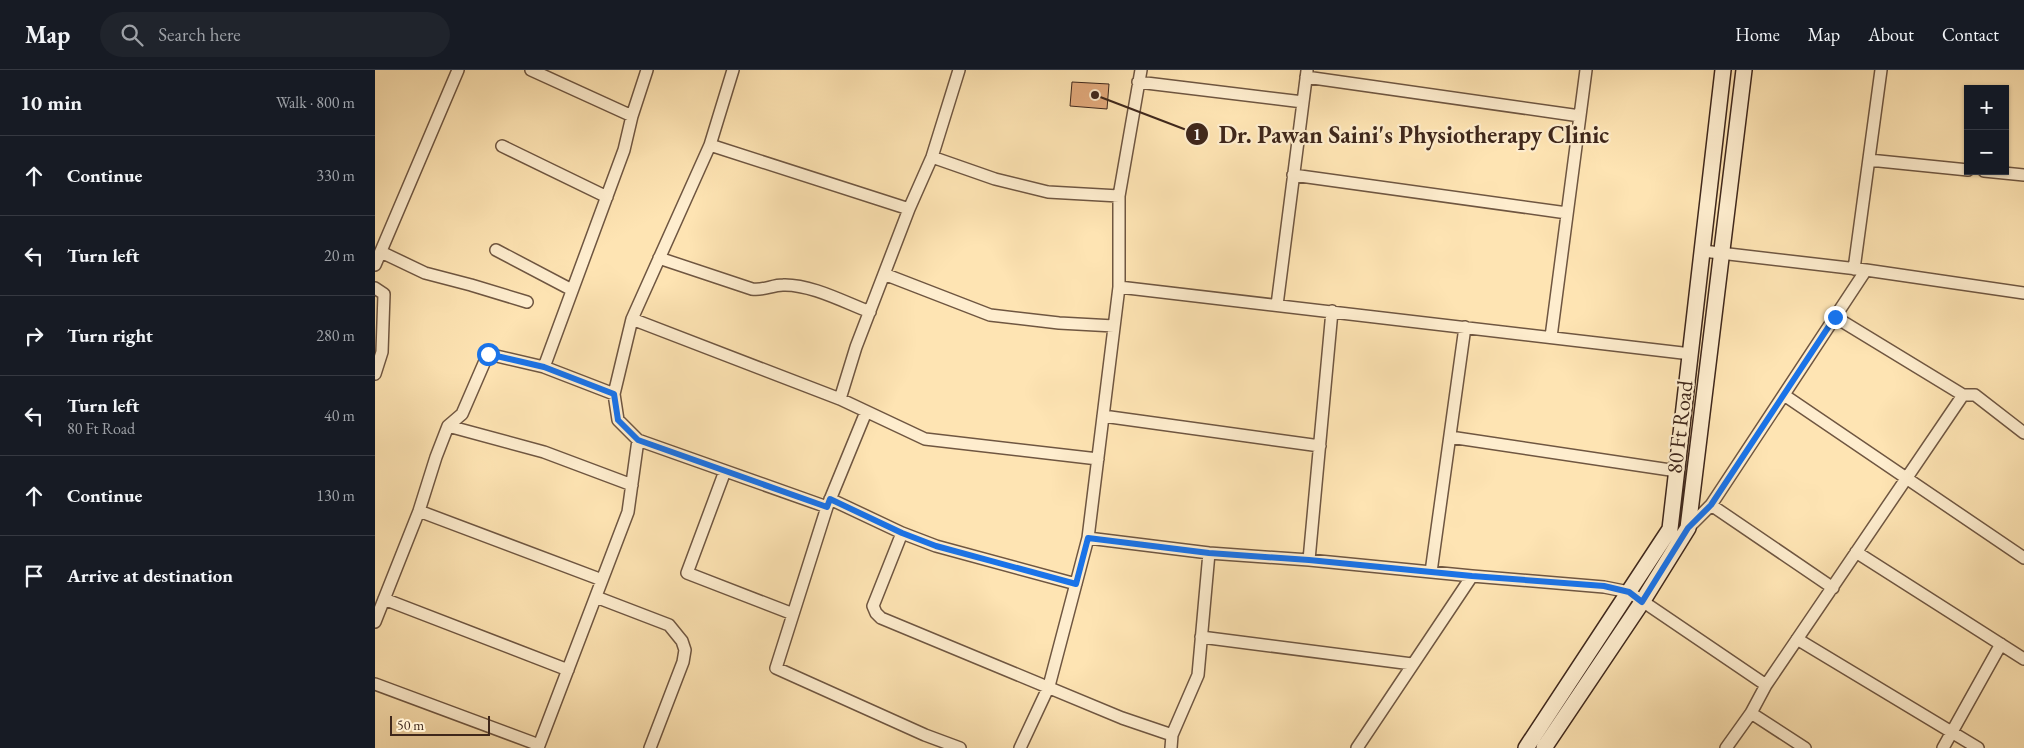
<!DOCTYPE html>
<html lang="en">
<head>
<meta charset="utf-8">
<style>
	body { margin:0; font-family:"EB Garamond",serif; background:#20242c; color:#f1f3f6 }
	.controls { position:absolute; right:15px; top:15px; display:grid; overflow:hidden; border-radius:0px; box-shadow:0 1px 4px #0004 }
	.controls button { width:45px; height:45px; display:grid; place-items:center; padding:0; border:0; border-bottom:1px solid #363941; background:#171b24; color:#f1f3f6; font:25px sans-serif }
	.scale { position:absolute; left:15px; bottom:12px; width:100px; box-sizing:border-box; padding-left:5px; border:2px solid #3f271b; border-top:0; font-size:14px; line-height:18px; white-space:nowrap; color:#3f271b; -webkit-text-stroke:4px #feedce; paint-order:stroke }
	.stop { position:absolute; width:15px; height:15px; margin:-11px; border:4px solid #1a73e8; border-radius:50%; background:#fff }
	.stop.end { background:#1a73e8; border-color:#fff; box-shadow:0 1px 5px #0008 }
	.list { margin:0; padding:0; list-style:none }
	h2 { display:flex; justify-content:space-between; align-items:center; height:65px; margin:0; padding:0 20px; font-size:21px }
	h2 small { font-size:16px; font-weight:400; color:#9ea1a6 }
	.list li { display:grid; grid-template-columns:32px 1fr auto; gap:15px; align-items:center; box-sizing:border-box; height:80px; padding:0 20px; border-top:1px solid #363941 }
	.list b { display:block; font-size:19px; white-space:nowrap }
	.list p { margin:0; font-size:16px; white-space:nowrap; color:#9ea1a6 }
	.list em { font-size:16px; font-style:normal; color:#9ea1a6 }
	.icon { flex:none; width:28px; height:28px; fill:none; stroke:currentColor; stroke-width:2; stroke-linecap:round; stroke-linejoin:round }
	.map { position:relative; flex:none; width:1649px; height:678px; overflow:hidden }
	header { display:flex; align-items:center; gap:30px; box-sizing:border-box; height:70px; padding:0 25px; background:#171b24; border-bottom:1px solid #363941 }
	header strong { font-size:24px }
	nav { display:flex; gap:28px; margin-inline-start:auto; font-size:18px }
	.search { width:350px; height:45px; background:#20242c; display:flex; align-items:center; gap:12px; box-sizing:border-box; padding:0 18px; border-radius:28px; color:#9ea1a6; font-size:19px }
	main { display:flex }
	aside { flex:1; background:#171b24 }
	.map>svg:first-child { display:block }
	.building { fill:#e3aa7c; stroke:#3f271b }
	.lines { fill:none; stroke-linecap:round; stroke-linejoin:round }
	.minor-casing { stroke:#6f5641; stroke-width:14 }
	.secondary-casing { stroke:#3f271b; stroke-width:18 }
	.minor { stroke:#feedce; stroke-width:11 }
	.secondary { stroke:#feedce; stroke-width:15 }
	.route { stroke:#1a73e8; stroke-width:6 }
	.labels { text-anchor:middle; stroke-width:4.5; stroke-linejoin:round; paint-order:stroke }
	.street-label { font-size:22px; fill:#3f271b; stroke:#feedce }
	.leader { fill:none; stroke:#3f271b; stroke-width:2 }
	.callout-dot { fill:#3f271b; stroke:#feedce; stroke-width:2 }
	.mark-label { font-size:15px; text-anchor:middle; font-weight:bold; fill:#fff }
	.callout-label { font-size:24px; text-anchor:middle; font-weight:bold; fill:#3f271b; stroke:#feedce; stroke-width:4.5; stroke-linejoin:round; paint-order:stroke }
</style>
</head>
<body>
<header>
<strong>Map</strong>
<div class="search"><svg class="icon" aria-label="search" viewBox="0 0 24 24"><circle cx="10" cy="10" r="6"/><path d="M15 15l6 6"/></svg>Search here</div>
<nav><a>Home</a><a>Map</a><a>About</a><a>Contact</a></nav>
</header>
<main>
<aside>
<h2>10 min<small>Walk · 800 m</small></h2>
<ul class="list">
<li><svg class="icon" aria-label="ahead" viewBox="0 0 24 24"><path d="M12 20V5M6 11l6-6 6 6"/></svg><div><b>Continue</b></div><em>330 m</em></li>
<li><svg class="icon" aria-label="left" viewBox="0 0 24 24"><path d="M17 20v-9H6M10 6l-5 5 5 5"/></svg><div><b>Turn left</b></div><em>20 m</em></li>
<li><svg class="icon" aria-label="right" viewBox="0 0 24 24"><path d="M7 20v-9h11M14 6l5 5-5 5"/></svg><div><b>Turn right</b></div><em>280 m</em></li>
<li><svg class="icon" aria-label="left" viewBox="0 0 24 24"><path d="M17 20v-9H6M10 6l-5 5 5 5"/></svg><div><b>Turn left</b><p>80 Ft Road</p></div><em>40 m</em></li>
<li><svg class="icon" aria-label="ahead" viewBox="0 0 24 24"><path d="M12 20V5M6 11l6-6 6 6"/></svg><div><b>Continue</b></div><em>130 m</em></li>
<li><svg class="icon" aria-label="arrive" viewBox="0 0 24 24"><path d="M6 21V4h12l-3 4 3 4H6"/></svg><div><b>Arrive at destination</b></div></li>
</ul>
</aside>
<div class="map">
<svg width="1649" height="678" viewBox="0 0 1649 678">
	<rect width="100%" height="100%" fill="#fee4b3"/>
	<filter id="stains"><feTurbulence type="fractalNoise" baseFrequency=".004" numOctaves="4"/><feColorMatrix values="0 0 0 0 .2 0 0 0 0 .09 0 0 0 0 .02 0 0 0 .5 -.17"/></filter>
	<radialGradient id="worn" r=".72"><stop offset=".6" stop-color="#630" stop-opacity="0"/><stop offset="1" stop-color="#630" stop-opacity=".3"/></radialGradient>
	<path class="building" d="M 697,12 L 734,14 L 732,39 L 695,36 Z"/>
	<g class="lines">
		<defs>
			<path id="minor" d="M 156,0 L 257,46
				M 358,0 L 335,75 L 257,249 L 239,324 L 243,350 L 263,370 L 452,437 L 491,342
				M 931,7 L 1205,46
				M 763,12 L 928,32
				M 335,75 L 534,139
				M 127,76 L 232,127
				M 557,87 L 620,109 L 673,122 L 744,126
				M 1494,90 L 1593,100
				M 1609,101 L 1649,105
				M 918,105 L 1192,143
				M 121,180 L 197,220
				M 1328,181 L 1491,200 L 1649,223
				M 6,182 L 50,203 L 96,215 L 152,232
				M 284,188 L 377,219 C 388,221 397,215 408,215 C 435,214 469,232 495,242
				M 0,195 L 83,0
				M 1479,199 L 1506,0
				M 509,204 L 615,245 L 684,253 L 739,256
				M 744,217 L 1316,284
				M 0,218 L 9,224 L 7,282 L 0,304
				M 902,235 L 932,1
				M 1460,247 L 1588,325
				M 257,249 L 465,329 L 550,369 L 723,389
				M 1176,267 L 1211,0
				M 169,297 L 249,80 L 257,46 L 272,0
				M 1409,325 L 1649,488
				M 465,329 L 481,277 L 534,139 L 557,87 L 584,0
				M 728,346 L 945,376
				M 73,356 L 169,382 L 257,415
				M 1075,367 L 1302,401
				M 350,401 L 312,503 L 418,544
				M 455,429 L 527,463 L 561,476 L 701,514
				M 1336,435 L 1458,518
				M 452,437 L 401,598 L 550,665 L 585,678
				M 44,441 L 227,510
				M 1313,458 L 1336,435 L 1491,200
				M 527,463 L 498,536 L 501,543 L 506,548 L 747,648 L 797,665
				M 713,468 L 834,483 L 934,490 L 1097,506 L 1229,517 L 1254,522 L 1391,615
				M 1481,482 L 1649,589
				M 934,490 L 957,241
				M 1056,502 L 1090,257
				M 221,527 L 294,555 L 307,571 L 310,580 L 308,592 L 275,678
				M 9,529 L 193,600
				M 0,552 L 44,441 L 61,387 L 73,356 L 87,344 L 113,284 L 169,297 L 239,324
				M 826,567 L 1037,594
				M 1422,569 L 1603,678
				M 0,614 L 164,675
				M 1376,643 L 1430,678
				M 163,678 L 253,442 L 263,370
				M 645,678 L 674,616 L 713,468 L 744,217 L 744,126 L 766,0
				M 796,678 L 797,665 L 823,605 L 834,483
				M 982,678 L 1097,506
				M 1351,678 L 1376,643 L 1391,615 L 1588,325 L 1600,325 L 1649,363
				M 1568,678 L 1626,574"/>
			<path id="secondary" d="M 1151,678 L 1295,459 L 1348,0
				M 1169,678 L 1267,532 L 1313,458 L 1369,0"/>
		</defs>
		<use href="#minor" class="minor-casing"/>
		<use href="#secondary" class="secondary-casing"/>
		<use href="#minor" class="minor"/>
		<use href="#secondary" class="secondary"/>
	</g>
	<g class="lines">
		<path class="route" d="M 113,284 L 169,297 L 239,324 L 243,350 L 263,370 L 452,437 L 455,429 L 527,463 L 561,476 L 701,514 L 713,468 L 834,483 L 934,490 L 1097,506 L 1229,516 L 1254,522 L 1267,532 L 1313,458 L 1336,435 L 1460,247"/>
	</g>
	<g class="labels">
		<g class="street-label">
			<text transform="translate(1304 357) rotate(-83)" y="8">80 Ft Road</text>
		</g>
	</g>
	<path class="leader" d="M720 25L822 64"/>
	<g class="callout-dot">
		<circle cx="720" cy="25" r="5"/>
		<circle cx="822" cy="64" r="12"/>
	</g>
	<g class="mark-label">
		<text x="822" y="70">1</text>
	</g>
	<g class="callout-label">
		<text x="1039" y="73">Dr. Pawan Saini's Physiotherapy Clinic</text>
	</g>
	<rect width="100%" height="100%" filter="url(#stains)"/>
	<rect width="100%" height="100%" fill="url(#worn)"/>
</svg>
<div class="controls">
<button>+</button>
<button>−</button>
</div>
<div class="scale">50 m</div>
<div class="stop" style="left:113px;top:284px"></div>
<div class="stop end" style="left:1460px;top:247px"></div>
</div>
</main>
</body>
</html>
